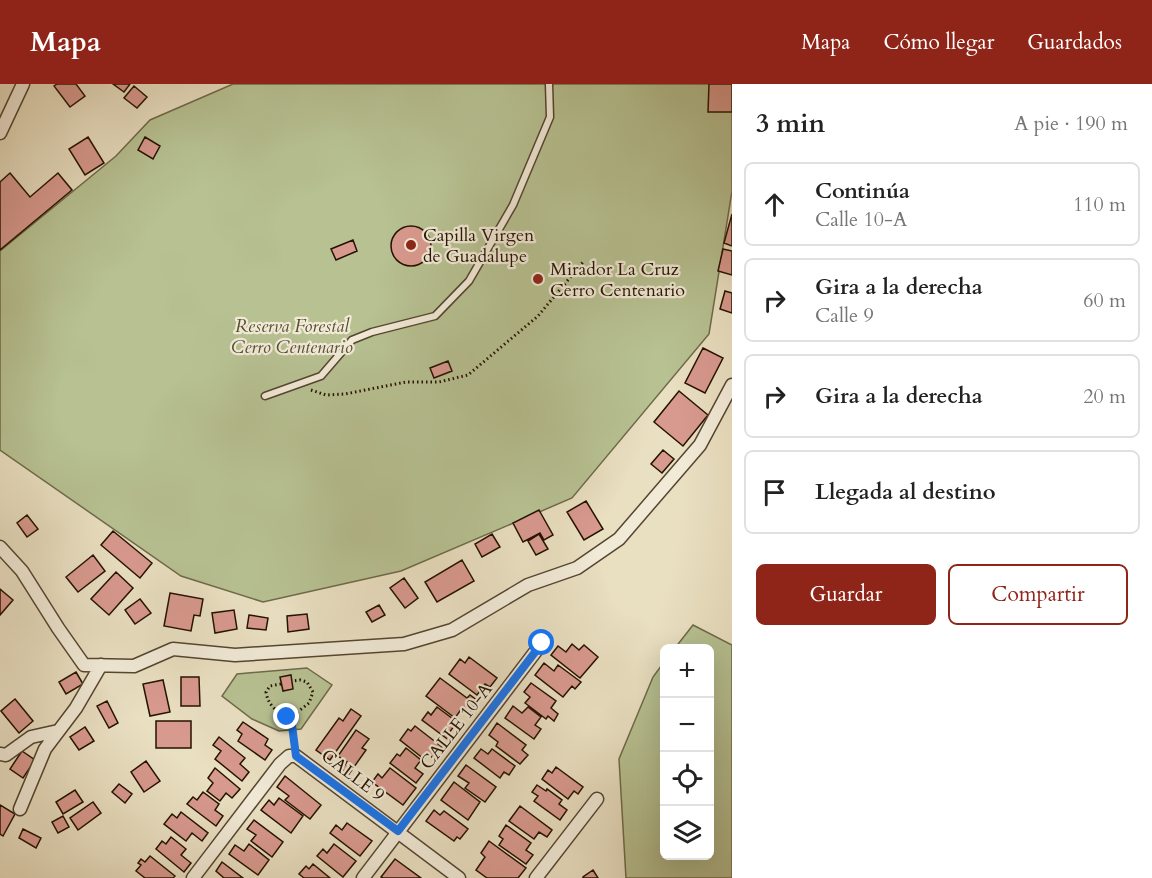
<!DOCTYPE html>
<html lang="es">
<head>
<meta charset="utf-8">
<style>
	body { margin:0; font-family:Cardo,serif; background:#f2f2f2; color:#222 }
	.controls { position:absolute; right:18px; bottom:18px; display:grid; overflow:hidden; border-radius:9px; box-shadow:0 6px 24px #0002 }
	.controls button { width:54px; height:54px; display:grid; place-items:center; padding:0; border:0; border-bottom:2px solid #e0e0e0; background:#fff; color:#222; font:30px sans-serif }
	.stop { position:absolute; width:18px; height:18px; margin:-14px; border:4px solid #1a73e8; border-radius:50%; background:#fff }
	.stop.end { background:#1a73e8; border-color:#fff; box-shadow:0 2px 6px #0008 }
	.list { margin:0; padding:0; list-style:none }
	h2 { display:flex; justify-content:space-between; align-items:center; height:78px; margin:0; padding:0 24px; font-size:26px }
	h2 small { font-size:20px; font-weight:400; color:#767676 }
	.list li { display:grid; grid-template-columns:39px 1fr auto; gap:18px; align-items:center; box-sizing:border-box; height:84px; margin:0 12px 12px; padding:0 12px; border:2px solid #e0e0e0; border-radius:9px }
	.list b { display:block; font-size:22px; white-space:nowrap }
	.list p { margin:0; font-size:20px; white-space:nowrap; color:#767676 }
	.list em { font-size:20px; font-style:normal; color:#767676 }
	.actions { display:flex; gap:12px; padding:18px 24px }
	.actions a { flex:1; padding:14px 0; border:2px solid #8f2418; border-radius:9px; text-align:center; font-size:21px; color:#8f2418 }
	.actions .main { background:#8f2418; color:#fff }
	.icon { flex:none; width:33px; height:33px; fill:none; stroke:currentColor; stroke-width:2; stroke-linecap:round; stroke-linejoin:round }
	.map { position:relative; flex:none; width:732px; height:794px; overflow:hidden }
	header { display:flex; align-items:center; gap:36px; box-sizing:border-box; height:84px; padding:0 30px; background:#8f2418; color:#fff }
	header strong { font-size:28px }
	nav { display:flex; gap:33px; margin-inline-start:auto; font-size:21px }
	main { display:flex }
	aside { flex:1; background:#fff }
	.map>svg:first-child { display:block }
	.green { fill:#b7c192; stroke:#6e6a49; stroke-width:1.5 }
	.building { fill:#d8998e; stroke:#241200; stroke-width:1.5 }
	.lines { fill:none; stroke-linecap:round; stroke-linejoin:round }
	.lane-casing { stroke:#554530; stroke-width:9 }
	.street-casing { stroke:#554530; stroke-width:15 }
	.path { stroke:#241200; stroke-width:3; stroke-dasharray:1.5 3; stroke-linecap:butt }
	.lane { stroke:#f1ead7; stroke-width:6 }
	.street { stroke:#f1ead7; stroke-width:12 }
	.route { stroke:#1a73e8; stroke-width:8 }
	.poi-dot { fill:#8f2418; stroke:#f1ead7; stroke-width:2 }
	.labels { text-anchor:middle; stroke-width:4.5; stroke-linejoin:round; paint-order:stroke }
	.poi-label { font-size:18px; fill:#241200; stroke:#f1ead7; text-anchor:start }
	.park-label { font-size:18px; font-style:italic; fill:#574f33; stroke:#f1ead7 }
	.street-label { font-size:18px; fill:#241200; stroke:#f1ead7 }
</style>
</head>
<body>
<header>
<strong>Mapa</strong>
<nav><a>Mapa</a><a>Cómo llegar</a><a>Guardados</a></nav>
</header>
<main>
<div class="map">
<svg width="732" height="794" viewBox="0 0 732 794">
	<rect width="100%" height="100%" fill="#e9dfc1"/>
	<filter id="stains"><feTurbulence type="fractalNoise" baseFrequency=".00333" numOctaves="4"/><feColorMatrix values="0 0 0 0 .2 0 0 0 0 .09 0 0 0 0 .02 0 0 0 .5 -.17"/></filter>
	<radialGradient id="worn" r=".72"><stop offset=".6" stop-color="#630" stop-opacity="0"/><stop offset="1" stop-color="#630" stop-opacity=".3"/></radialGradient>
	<path class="green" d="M 233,0 L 732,0 L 732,107 L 709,250 L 572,414 L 401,487 L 263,518 L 181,492 L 0,366 L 0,167 L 116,72 L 150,36 Z
		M 693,541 L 732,561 L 732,794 L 626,794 L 619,675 L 653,593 L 664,578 L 664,772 L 710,772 L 710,564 L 675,564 Z
		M 307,584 L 332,601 L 301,645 L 279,647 L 252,635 L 222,612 L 237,590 Z"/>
	<path class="building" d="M 57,0 L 76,0 L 85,12 L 70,23 L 54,2 Z
		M 113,0 L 130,0 L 124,8 Z
		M 709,0 L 732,0 L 732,28 L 708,28 Z
		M 134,2 L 147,13 L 137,24 L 124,14 Z
		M 88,53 L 104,79 L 85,91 L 69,65 Z
		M 145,53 L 160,62 L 153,75 L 138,66 Z
		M 10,89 L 30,113 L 58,89 L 72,106 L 0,166 L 0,98 Z
		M 732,130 L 732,162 L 724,159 Z
		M391 162a20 20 0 1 1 40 0a20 20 0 1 1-40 0Z
		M 353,156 L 357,167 L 336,176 L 331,165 Z
		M 723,165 L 732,167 L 732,191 L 718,187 Z
		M 725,207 L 732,209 L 732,229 L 720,225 Z
		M 703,264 L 723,274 L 705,309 L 685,299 Z
		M 448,277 L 452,287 L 434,294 L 430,284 Z
		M 679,307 L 708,331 L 683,362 L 654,338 Z
		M 663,366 L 674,375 L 662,389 L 651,380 Z
		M 586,417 L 603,445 L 584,456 L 567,428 Z
		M 539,426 L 553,451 L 544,456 L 540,449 L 523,458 L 513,439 Z
		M 27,431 L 38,445 L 27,453 L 17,439 Z
		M 113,447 L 152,479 L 140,494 L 101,461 Z
		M 492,450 L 500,463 L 482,473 L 475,460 Z
		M 539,450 L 548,465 L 536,471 L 528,457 Z
		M 93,471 L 105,487 L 78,508 L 66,493 Z
		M 462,476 L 474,497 L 437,518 L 425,498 Z
		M 116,488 L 133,504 L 109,531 L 91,515 Z
		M 404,494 L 418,514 L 405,524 L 390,504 Z
		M 0,505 L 13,516 L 0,531 Z
		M 170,509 L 203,515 L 200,532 L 194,531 L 191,547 L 164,542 Z
		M 140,515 L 151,529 L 135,540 L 125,526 Z
		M 379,521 L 385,531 L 372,538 L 366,528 Z
		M 234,526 L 237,545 L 215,549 L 212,529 Z
		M 307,530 L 309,545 L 288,548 L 287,532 Z
		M 249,531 L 268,534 L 266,546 L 247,544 Z
		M 572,560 L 579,566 L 584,561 L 598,573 L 580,594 L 551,571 L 558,562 L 566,568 Z
		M 469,573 L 497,594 L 490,603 L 485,600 L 477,611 L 449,590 L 460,575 L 465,579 Z
		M 544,579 L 554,587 L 558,581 L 581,598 L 575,605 L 572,602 L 563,613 L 535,591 Z
		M 76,588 L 83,600 L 66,610 L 59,598 Z
		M 291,591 L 293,605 L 283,607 L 280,593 Z
		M 181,593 L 199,593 L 200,622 L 181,622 Z
		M 440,594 L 467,614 L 470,611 L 478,617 L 469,630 L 462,624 L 455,634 L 426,612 Z
		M 163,596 L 170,628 L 150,632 L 143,600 Z
		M 531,599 L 556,617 L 551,624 L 558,630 L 554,637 L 548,632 L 546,635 L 525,619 L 530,613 L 524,608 Z
		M 15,615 L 33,637 L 19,649 L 1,627 Z
		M 107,617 L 118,639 L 109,644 L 97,622 Z
		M 513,622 L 522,629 L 528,623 L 541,633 L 535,641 L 541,645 L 534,655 L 505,634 Z
		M 437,623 L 457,638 L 449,649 L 453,652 L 450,657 L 422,636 L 428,628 L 431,631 Z
		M 351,625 L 361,632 L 330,676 L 316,666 L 339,634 L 343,637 Z
		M 156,637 L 191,637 L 191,664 L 156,664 Z
		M 243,638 L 268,655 L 265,661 L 272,666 L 265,676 L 238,657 L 242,650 L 237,646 Z
		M 497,639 L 526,661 L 522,666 L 528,671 L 520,680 L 496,662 L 498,658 L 489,651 Z
		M 415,642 L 442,663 L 433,674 L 428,670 L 424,675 L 400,656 L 408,645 L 411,647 Z
		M 85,643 L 94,657 L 79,666 L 70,653 Z
		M 356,646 L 369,655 L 362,664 L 366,666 L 349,690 L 342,685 L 347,678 L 338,672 Z
		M 219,653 L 245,674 L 240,680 L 249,688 L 242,697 L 215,675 L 221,667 L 213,661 Z
		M 406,664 L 421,676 L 415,684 L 423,690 L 416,699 L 390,679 L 397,670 L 400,672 Z
		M 481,665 L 488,670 L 492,665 L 515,682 L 509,691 L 504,688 L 500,694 L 474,674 Z
		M 22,667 L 35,676 L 23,694 L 10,685 Z
		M 146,677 L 160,697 L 144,708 L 131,688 Z
		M 466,681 L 496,703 L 485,718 L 465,704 L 469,699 L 458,692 Z
		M 556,683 L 583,703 L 578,710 L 574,707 L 568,715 L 542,695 L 548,686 L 552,689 Z
		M 215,684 L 240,705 L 232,714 L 226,709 L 220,717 L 207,707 L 213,699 L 208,694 Z
		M 390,684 L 416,704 L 403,721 L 372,698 L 378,690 L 382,694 Z
		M 285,692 L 321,721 L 310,735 L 285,716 L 289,712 L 277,703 Z
		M 454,698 L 480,718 L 468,736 L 441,716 Z
		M 119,700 L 132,710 L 125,719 L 112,708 Z
		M 537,701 L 546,707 L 547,705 L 562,716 L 559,720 L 567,726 L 560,736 L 534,717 L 538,712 L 532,708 Z
		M 75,706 L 83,718 L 63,730 L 56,718 Z
		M 203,708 L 219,720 L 215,726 L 223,732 L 216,742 L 187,720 L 193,713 L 197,716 Z
		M 279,714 L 303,732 L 291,749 L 261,726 L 269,716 L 274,721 Z
		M 93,718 L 101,729 L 78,746 L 70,734 Z
		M 0,721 L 15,730 L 3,752 L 0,750 Z
		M 520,722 L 552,746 L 547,753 L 539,748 L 534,755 L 509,737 Z
		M 434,726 L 440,731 L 444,727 L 468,745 L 460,755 L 457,753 L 454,757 L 426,737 Z
		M 181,728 L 208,749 L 202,757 L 192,749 L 186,757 L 164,740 L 172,730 L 177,734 Z
		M 63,732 L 69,743 L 58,749 L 52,738 Z
		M 254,736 L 283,758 L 272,773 L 251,757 L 256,751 L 247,745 Z
		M 347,739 L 372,757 L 360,772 L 330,749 L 336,741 L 342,746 Z
		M 506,741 L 531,759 L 526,766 L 533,771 L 526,780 L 499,761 L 503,755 L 499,752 Z
		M 23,745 L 41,754 L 36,764 L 19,754 Z
		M 171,753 L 186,765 L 181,771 L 191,779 L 184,788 L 156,765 L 162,757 L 166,760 Z
		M 489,757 L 526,784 L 518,794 L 487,794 L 476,786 L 485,773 L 481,769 Z
		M 249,760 L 269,776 L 258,791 L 229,770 L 235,761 L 244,767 Z
		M 334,760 L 356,777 L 343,793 L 317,772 L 323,765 L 327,769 Z
		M 150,772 L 175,792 L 173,794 L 145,794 L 136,787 L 141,781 L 138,779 L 141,775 L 145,778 Z
		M 395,775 L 421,794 L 383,794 L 381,793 Z
		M 222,778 L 243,794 L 224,794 L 216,787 Z
		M 313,780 L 330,794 L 304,794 L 299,790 L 306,782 L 309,785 Z
		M 593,786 L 598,794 L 583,794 L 583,793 Z"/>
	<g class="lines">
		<defs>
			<path id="lane" d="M 265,312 L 321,292 L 352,256 L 372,248 L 435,232 L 469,197 L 513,121 L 550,33 L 549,0"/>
			<path id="street" d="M 0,49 L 23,0
				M 0,463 L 22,487 L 58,544 L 84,581 L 134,582 L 173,565 L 235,571 L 404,560 L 452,546 L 528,501 L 577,484 L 619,455 L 700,361 L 732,301
				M 0,670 L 6,671 L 31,653 L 58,647
				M 20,725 L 45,665 L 76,624 L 101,581
				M 193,794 L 280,680 L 289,672 L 296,672 L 459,794
				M 363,794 L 542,559
				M 536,794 L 597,715"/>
		</defs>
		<use href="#lane" class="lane-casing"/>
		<use href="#street" class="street-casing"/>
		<path class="path" d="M 311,306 L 326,311 L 345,310 L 406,298 L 439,298 L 468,291 L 538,232 L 583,178
			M 281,600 L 270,602 L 266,608 C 268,622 278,629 290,634
			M 290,634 L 309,619 L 313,608 L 307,598 L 300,596 L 292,597
			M 290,634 L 295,661"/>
		<use href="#lane" class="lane"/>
		<use href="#street" class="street"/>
	</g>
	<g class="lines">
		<path class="route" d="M 287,633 L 291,634 L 296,672 L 398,747 L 542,559"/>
	</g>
	<g class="poi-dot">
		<circle cx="411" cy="161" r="6"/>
		<circle cx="538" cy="195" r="6"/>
	</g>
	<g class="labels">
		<g class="poi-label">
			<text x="423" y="157">Capilla Virgen<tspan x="423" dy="21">de Guadalupe</tspan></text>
			<text x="550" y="191">Mirador La Cruz<tspan x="550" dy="21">Cerro Centenario</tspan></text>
		</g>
		<g class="park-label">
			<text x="292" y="248">Reserva Forestal<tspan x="292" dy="21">Cerro Centenario</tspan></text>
		</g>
		<g class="street-label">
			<text transform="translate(456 642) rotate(-52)" y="6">CALLE 10-A</text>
			<text transform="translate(353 691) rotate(37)" y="6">CALLE 9</text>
		</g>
	</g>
	<rect width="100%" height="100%" filter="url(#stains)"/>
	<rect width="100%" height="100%" fill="url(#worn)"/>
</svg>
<div class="controls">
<button>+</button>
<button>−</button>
<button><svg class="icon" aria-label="locate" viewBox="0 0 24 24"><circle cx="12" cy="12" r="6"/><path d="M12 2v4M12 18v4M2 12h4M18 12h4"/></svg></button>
<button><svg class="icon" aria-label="layers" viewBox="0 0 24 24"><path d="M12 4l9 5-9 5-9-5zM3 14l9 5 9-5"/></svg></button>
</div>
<div class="stop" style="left:542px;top:559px"></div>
<div class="stop end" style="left:287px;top:633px"></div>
</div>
<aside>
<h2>3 min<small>A pie · 190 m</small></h2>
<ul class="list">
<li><svg class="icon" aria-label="ahead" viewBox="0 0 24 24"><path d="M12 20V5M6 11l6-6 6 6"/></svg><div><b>Continúa</b><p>Calle 10-A</p></div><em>110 m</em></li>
<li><svg class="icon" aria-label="right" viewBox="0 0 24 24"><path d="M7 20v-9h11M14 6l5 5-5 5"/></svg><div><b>Gira a la derecha</b><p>Calle 9</p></div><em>60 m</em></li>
<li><svg class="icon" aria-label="right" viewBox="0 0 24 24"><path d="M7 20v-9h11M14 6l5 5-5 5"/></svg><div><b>Gira a la derecha</b></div><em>20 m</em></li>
<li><svg class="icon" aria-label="arrive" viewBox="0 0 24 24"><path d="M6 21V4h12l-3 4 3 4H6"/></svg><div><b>Llegada al destino</b></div></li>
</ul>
<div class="actions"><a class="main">Guardar</a><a>Compartir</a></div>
</aside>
</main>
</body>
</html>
